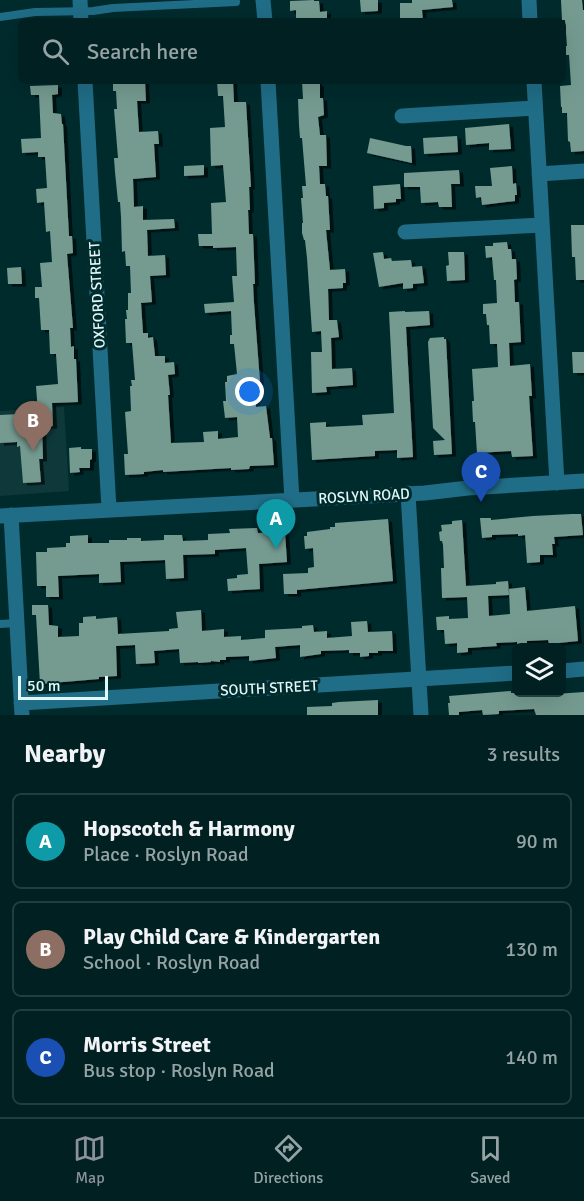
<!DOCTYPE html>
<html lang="en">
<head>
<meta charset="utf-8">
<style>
	body { margin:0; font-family:Signika,sans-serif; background:#0a282a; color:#f1f3f6 }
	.controls { position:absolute; right:18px; bottom:18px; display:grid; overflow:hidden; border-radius:9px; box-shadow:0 6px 24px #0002 }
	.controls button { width:54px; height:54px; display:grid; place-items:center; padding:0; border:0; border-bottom:2px solid #223e40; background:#002022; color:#f1f3f6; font:30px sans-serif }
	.scale { position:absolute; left:18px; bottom:15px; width:90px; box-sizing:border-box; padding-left:6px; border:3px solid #e1f7f8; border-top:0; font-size:16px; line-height:21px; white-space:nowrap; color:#e1f7f8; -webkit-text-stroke:4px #002b2d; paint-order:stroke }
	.you { position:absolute; left:250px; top:392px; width:21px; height:21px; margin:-15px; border:4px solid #fff; border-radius:50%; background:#1a73e8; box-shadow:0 0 0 9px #1a73e833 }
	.badge { display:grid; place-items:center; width:39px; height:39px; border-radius:50%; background:#8c9099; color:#fff; font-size:20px; font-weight:700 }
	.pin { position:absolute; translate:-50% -50px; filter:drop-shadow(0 2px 3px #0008) }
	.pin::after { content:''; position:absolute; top:32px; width:21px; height:18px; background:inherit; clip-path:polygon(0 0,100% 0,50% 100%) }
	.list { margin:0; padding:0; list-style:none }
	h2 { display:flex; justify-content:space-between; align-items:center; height:78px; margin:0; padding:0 24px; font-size:26px }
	h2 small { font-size:20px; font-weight:400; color:#95a3a5 }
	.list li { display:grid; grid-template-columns:39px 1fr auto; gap:18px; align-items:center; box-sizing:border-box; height:96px; margin:0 12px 12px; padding:0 12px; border:2px solid #223e40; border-radius:9px }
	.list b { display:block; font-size:22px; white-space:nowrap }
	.list p { margin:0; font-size:20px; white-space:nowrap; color:#95a3a5 }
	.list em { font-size:20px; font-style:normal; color:#95a3a5 }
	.icon { flex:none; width:33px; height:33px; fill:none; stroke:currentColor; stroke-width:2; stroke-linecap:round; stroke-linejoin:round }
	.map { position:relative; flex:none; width:584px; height:715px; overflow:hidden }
	.search { position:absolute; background:#002022; box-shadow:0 6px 24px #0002; left:18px; right:18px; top:18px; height:66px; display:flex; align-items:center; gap:15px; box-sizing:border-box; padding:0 21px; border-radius:9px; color:#95a3a5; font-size:22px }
	.sheet { height:402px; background:#002022 }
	nav { display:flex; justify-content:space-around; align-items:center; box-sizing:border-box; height:84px; border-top:2px solid #223e40; background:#002022; font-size:16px; color:#95a3a5 }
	nav a { display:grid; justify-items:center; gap:3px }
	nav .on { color:#8c9099 }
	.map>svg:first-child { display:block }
	.built { fill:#0e383a }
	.building { fill:#749b90; filter:url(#shadow) }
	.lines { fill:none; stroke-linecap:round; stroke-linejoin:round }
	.service { stroke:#206d87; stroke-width:8 }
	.minor { stroke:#206d87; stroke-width:15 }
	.tertiary { stroke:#206d87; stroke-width:15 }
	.labels { text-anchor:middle; stroke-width:6; stroke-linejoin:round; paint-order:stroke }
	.street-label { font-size:15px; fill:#e1f7f8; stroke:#002b2d }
</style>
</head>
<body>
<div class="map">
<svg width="584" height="715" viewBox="0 0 584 715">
	<defs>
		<filter id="shadow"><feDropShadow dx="4" dy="2.5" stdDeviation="0" flood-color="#0009"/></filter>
	</defs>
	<rect width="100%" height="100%" fill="#002b2d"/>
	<path class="built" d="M 64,407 L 69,491 L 0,496 L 0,411 Z"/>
	<path class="building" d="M 314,0 L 314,1 L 319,1 L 320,12 L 327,11 L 327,21 L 296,21 L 296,10 L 290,11 L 290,1 Z
		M 360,0 L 378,0 L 378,11 L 361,12 Z
		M 412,0 L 452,0 L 453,7 L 422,10 L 423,21 L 400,21 L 400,3 L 412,3 Z
		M 561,0 L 582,0 L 583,10 L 584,10 L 584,151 L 571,152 L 570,142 L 568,141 L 567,113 L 562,113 L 562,107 L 561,107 L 560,86 L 571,85 L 569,55 L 566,55 L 565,46 L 567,46 L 565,20 L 562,20 Z
		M 113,81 L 145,81 L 146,101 L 137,101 L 139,132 L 158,131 L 159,144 L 154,144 L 156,177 L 133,179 L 134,207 L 143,206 L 143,220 L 174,219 L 175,228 L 147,230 L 148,256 L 165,255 L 166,275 L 150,276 L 152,302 L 141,303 L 143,333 L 148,333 L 148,338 L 153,337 L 155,356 L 165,356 L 165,363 L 174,362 L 175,374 L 168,375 L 170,395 L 168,395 L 171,443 L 204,442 L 203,432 L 218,431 L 218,439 L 238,437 L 237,417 L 225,418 L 223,401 L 226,401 L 225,382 L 227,382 L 227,376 L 237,374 L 234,344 L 230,344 L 230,335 L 232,335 L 231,311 L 205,313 L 204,304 L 234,302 L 232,276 L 237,276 L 236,247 L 213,248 L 213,246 L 199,246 L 198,234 L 212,234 L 211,203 L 226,202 L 223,165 L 211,166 L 210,128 L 225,127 L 223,96 L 218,96 L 217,81 L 233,81 L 234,102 L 246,102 L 251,187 L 249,187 L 250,210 L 248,210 L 249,234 L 253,234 L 255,284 L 253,284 L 254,303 L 260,382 L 255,383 L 256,407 L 266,406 L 270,438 L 272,438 L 274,465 L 250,466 L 249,469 L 231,470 L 231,468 L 163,472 L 163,470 L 144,472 L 144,474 L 125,475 L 124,454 L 128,454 L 125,412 L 131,411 L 130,386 L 132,386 L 131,380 L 135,380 L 132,343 L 126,343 L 125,319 L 127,319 L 126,310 L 128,310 L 128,293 L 131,293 L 130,266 L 126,266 L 125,251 L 122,252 L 121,217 L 120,202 L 118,202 L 115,172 L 114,158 L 118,158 L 114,109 L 117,109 L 116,91 L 113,91 Z
		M 302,81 L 318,81 L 318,84 L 320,84 L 320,98 L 323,98 L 324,115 L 318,117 L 320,135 L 326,135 L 327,166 L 319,166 L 320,184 L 325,184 L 326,196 L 328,196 L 330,230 L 326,230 L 330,270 L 345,269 L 346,283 L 343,283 L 343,288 L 328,289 L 329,320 L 337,320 L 339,337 L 331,338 L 332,369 L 352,368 L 353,385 L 326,387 L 327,392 L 312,393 L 311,352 L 322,352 L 321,331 L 312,332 L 307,258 L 305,240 L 304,240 L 302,233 L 302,223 L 303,223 L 301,198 L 303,198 L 302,186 L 306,186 L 302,138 L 300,138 L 299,125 L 298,99 L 303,99 Z
		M 58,85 L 58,94 L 52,95 L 53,113 L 61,114 L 62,124 L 63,124 L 69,236 L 72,236 L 73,253 L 67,254 L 73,328 L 70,328 L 71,347 L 74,346 L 74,359 L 76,359 L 78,402 L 52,403 L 53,426 L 42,427 L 43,459 L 39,459 L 41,482 L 23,483 L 20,446 L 17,447 L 17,442 L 0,443 L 0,415 L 38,413 L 36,386 L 58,384 L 56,354 L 50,354 L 49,330 L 41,330 L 39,298 L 35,298 L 35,287 L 42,287 L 40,263 L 52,262 L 50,231 L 46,232 L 44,202 L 37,203 L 36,189 L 47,188 L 45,157 L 38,157 L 38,152 L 22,153 L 21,139 L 41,138 L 39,95 L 31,95 L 30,86 Z
		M 509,124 L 511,149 L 489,150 L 489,143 L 466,145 L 465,128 Z
		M 457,136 L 458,152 L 424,154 L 423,138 Z
		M 370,138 L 406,146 L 411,146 L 412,163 L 367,153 Z
		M 204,165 L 204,175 L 184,176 L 184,166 Z
		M 512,166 L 513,184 L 516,183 L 517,195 L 515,195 L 515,201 L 482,205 L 481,197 L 476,198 L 475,186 L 492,186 L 490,168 Z
		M 459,170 L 460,184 L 451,184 L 452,207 L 439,207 L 438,202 L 421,203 L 420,187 L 404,187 L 404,173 Z
		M 400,184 L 401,199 L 396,199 L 396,202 L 384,203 L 384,208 L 374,209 L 373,186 Z
		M 571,225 L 584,225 L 584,280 L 576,280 L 575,257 L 572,257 Z
		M 507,242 L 508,249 L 511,249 L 512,259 L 516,259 L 517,279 L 514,280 L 515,302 L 519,302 L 521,342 L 509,343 L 510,366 L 530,364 L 532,396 L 529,396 L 533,456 L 512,457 L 511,451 L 477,453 L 475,422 L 473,422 L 472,401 L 474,401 L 472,369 L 498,367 L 497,344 L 490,344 L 489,325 L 487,325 L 486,314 L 483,314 L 483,304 L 497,303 L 496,280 L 494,280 L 492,257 L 486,258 L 485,246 L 493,246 L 493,243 Z
		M 383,252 L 384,259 L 391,258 L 392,261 L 411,260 L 412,267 L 422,266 L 424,283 L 413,284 L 413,288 L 403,289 L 403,283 L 379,287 L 373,253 Z
		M 448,252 L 464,252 L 465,280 L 447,281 L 446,266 L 449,265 Z
		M 21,267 L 22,284 L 8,284 L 7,268 Z
		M 405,311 L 405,312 L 429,311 L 430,325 L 406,327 L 413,457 L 397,458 L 397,450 L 375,451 L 375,456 L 312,460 L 310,423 L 326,422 L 326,427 L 363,425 L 362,415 L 394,413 L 389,312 Z
		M 444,337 L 444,339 L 446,339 L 452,454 L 434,455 L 433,441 L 445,440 L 433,428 L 428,342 L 430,338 Z
		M 572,352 L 584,352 L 584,373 L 573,373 Z
		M 81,447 L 81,449 L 92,449 L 92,459 L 90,460 L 90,468 L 79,468 L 80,472 L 70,473 L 69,448 Z
		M 572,514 L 581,514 L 583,535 L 554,537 L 555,544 L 552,544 L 553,555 L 540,555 L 540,562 L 527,563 L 525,535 L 518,536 L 518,534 L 492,535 L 492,537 L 482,538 L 480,518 L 491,518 L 491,520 L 533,516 Z
		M 388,519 L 393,581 L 297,590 L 297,594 L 284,594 L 283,574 L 308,573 L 308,568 L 314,567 L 313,548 L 305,549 L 304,536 L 307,536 L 307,532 L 330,529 L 330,527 L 335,527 L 335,523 Z
		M 462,520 L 466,586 L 496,584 L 496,582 L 508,581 L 509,595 L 488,596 L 489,616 L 510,614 L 509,589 L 525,587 L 527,611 L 575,606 L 578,641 L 549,644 L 548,640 L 527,641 L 527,646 L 517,646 L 517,642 L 496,643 L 497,646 L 468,648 L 468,652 L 457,653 L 457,643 L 445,644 L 444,630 L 437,630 L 436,617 L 449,616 L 449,619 L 468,618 L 467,597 L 442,598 L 441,568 L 444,568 L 443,545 L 442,541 L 440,541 L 439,532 L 442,531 L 441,525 L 452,524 L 452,521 Z
		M 257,528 L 258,533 L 285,532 L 287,562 L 259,564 L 260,589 L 228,591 L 227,579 L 237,578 L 237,575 L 248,574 L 246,548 L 215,550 L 215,554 L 183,555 L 184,578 L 166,579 L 165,560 L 120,562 L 121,582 L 99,583 L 99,574 L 58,576 L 59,597 L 46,597 L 46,586 L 37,586 L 36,552 L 47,552 L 47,548 L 66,547 L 66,543 L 70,543 L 70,536 L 88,535 L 88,543 L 109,543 L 109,540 L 127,540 L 127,538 L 141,538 L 141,541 L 164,540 L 164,535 L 182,535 L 183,541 L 208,540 L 208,534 L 230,533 L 229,529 Z
		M 32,605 L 48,605 L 49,625 L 58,626 L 58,637 L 79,636 L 79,623 L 83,623 L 83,617 L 96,616 L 96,619 L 117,617 L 118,634 L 169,631 L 169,629 L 178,628 L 176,612 L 201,610 L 202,631 L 224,629 L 224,637 L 241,636 L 241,640 L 265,638 L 265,630 L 302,628 L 302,626 L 313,625 L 314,632 L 327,631 L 327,638 L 352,636 L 351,622 L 367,621 L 368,632 L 392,631 L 393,651 L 378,651 L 378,653 L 369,653 L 369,656 L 360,657 L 360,653 L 349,653 L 349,650 L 321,651 L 321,654 L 300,657 L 300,645 L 275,647 L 276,658 L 249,661 L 249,656 L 226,657 L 226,660 L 220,660 L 220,662 L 211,661 L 211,662 L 198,663 L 198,662 L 180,663 L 179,649 L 154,651 L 155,663 L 136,664 L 135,645 L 116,646 L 117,676 L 99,677 L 99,679 L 40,684 L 36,615 L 32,615 Z
		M 511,691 L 511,693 L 555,693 L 555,694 L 584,692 L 584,715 L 536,715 L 534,709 L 499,711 L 499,714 L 483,715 L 482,710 L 459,712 L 459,715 L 449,715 L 448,703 L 450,703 L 449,696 Z
		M 378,700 L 378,715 L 307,715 L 307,707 L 332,706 L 332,703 L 339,702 Z"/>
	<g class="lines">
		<path class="service" d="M 0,17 L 35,12 L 93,11 L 113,8 L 236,2
			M 0,624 L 17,623"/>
		<path class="minor" d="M 80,0 L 81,21
			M 263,0 L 265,21
			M 529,0 L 530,21
			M 85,81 L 109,509
			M 268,81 L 292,500
			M 534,81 L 557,483
			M 402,116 L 535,108
			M 539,174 L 584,171
			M 405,232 L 542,225
			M 408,493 L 421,715
			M 11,515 L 22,715
			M 562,671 L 584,669
			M 21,703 L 516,673"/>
		<path class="tertiary" d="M 0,516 L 425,493 L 468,488 L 584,481"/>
	</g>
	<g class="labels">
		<g class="street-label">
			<text transform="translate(97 295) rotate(-93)" y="5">OXFORD STREET</text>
			<text transform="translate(364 496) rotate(-3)" y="5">ROSLYN ROAD</text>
			<text transform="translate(269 688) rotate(-3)" y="5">SOUTH STREET</text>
		</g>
	</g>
</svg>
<div class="controls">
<button><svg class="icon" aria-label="layers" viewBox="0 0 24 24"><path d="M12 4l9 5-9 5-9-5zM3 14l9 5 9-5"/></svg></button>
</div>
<div class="scale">50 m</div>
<div class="you"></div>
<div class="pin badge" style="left:276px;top:549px;background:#0f9aa8">A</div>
<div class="pin badge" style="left:33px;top:451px;background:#8d6e63">B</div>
<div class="pin badge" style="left:481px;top:502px;background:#1a4fb4">C</div>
<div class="search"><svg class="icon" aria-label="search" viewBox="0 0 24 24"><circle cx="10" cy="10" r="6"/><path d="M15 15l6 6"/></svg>Search here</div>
</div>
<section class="sheet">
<h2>Nearby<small>3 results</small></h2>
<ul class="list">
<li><span class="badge" style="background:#0f9aa8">A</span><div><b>Hopscotch &amp; Harmony</b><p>Place · Roslyn Road</p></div><em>90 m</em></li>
<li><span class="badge" style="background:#8d6e63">B</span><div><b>Play Child Care &amp; Kindergarten</b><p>School · Roslyn Road</p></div><em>130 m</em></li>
<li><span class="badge" style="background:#1a4fb4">C</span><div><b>Morris Street</b><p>Bus stop · Roslyn Road</p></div><em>140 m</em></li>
</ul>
</section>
<nav>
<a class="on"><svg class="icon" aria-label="map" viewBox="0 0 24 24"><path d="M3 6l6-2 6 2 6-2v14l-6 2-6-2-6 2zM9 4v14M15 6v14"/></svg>Map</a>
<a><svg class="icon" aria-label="directions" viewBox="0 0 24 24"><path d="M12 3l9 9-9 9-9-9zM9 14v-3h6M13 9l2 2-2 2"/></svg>Directions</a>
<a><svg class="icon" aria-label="saved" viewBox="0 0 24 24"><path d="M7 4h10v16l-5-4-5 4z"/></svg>Saved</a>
</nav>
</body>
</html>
